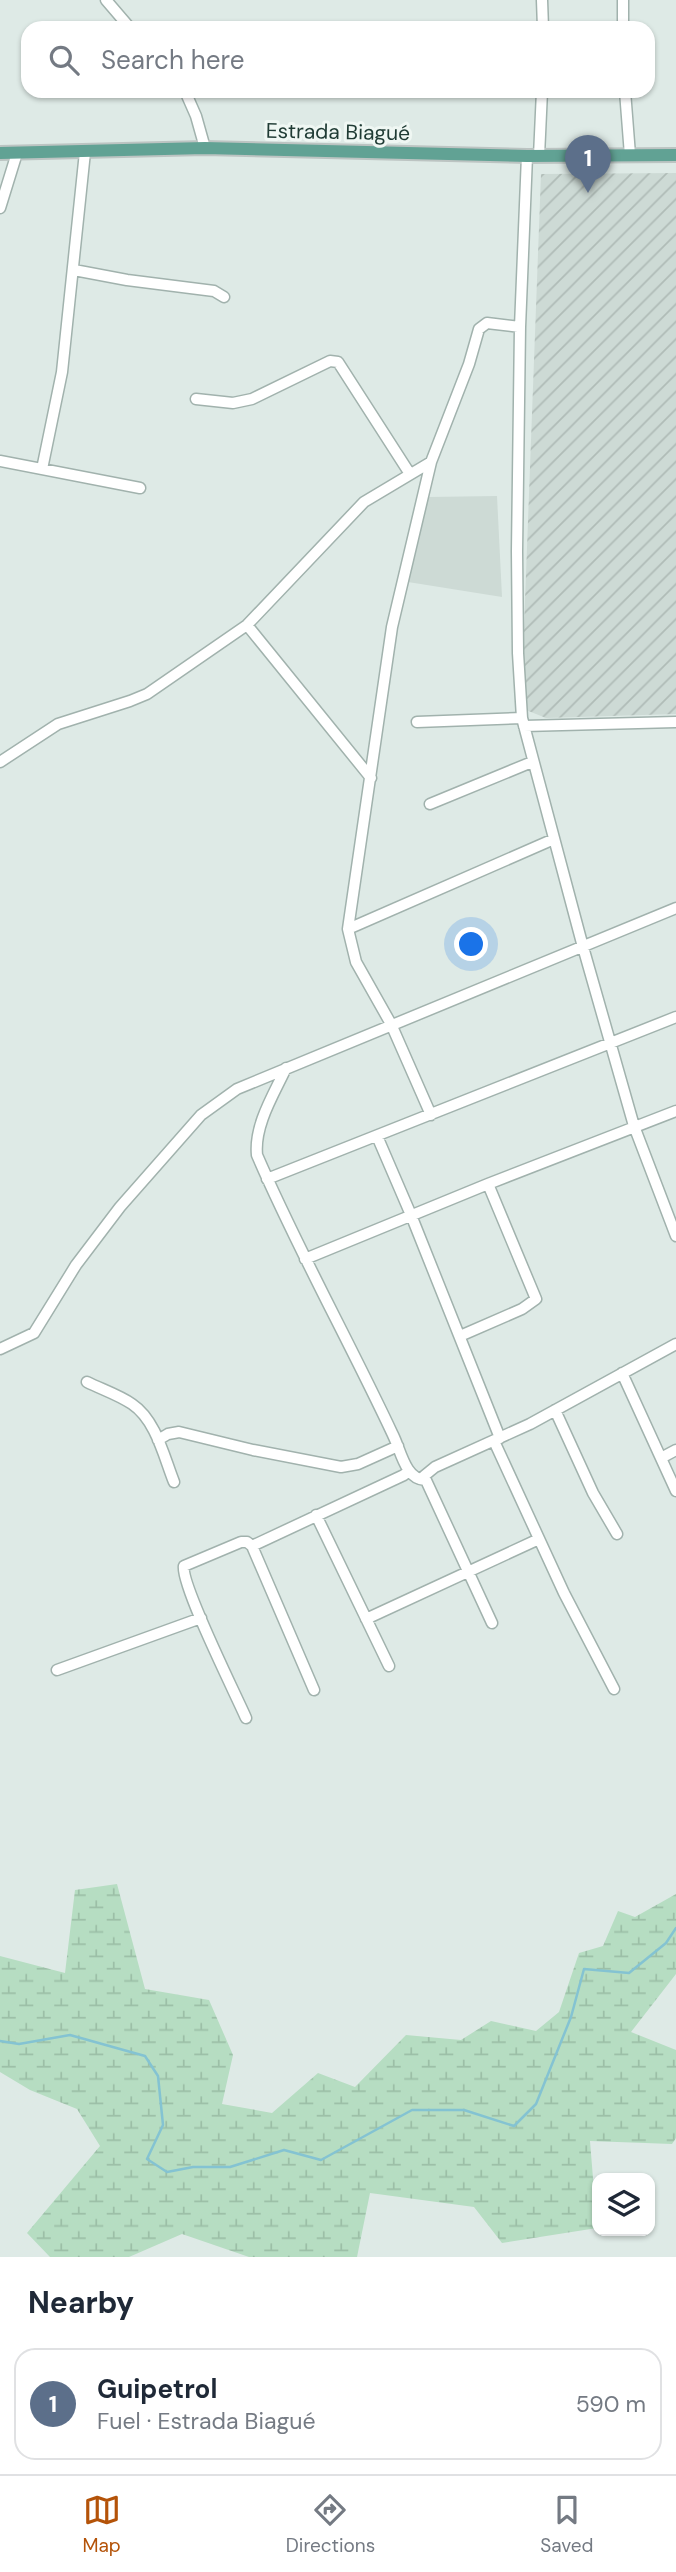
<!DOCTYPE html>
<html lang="en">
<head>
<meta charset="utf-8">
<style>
	body { margin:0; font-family:"DM Sans",sans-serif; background:#f6f6f7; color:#1f2937 }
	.controls { position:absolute; right:21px; bottom:21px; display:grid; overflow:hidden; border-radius:14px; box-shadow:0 2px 5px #0004 }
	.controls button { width:63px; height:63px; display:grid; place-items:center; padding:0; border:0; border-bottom:2px solid #e0e1e3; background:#fff; color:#1f2937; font:35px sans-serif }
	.you { position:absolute; left:472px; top:945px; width:24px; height:24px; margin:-18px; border:5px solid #fff; border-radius:50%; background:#1a73e8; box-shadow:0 0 0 10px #1a73e833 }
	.badge { display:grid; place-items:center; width:46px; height:46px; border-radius:50%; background:#b45309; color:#fff; font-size:23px; font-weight:700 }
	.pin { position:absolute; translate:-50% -58px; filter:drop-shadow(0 2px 4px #0008) }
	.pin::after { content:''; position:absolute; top:37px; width:24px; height:21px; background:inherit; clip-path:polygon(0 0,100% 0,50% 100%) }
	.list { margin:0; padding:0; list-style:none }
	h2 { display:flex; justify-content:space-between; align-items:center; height:91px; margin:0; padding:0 28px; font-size:30px }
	h2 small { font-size:23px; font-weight:400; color:#747a83 }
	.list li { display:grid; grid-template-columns:46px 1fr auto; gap:21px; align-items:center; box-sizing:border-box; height:112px; margin:0 14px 14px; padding:0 14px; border:2px solid #e0e1e3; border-radius:21px }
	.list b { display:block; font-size:26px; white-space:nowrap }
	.list p { margin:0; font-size:23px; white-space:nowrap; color:#747a83 }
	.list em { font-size:23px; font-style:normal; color:#747a83 }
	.icon { flex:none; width:38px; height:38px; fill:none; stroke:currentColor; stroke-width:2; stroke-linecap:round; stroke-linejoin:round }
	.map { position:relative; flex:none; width:676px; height:2257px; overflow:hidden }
	.search { position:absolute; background:#fff; box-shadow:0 2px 5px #0004; left:21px; right:21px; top:21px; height:77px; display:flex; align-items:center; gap:18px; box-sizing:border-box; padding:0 24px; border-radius:21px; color:#747a83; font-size:26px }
	.sheet { height:217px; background:#fff }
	nav { display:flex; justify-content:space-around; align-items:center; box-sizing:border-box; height:98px; border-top:2px solid #e0e1e3; background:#fff; font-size:19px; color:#747a83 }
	nav a { display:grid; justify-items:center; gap:4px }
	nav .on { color:#b45309 }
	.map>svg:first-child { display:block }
	.built { fill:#cddad5 }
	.industrial { fill:url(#industrial-furrows) }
	.wetland { fill:url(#wetland-marsh) }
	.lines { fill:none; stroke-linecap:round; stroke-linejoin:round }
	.stream { stroke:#84c3d2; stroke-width:2.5 }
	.minor-casing { stroke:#a1b2ad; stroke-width:13 }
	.major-casing { stroke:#bcc4c2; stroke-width:16 }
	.minor { stroke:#fff; stroke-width:10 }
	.major { stroke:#61a294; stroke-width:12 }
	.labels { text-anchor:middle; stroke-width:6; stroke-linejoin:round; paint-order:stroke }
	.street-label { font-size:21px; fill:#1f3b34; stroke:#eff7f3 }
</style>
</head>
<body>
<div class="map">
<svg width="676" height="2257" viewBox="0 0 676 2257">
	<defs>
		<pattern id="industrial-furrows" width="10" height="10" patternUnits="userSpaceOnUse" patternTransform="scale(1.75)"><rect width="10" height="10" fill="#cddad5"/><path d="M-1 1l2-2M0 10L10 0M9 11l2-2" fill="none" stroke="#b0bcb7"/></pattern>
		<pattern id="wetland-marsh" width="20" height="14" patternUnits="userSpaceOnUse" patternTransform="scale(1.75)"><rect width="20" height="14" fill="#b6ddc2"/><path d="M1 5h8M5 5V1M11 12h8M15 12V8" fill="none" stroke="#9cbfa7"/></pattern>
	</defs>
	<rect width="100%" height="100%" fill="#deeae6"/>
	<path class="built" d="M 497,496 L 502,597 L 408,582 L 428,497 Z"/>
	<path class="industrial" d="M 676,173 L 676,714 L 546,718 L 521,708 L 541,174 Z"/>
	<path class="wetland" d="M 117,1884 L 145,1989 L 209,2000 L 233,2055 L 222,2104 L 272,2113 L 318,2073 L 355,2087 L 406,2035 L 461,2040 L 491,2021 L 536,2031 L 559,2012 L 579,1953 L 603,1946 L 618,1911 L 635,1917 L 676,1894 L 676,1974 L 631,2032 L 676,2050 L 676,2138 L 672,2144 L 590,2141 L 597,2228 L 502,2243 L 474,2207 L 370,2193 L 357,2257 L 249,2257 L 182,2234 L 129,2257 L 50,2257 L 27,2233 L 100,2146 L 77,2109 L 30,2090 L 0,2072 L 0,1956 L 65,1973 L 75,1890 Z"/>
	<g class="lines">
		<path class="stream" d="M 0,2041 L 19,2044 L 70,2035 L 145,2056 L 158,2076 L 163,2125 L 147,2159 L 167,2172 L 193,2167 L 230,2167 L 284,2150 L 321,2160 L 412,2110 L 464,2110 L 514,2126 L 536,2104 L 571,2017 L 584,1969 L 629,1973 L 666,1943 L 676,1928"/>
		<defs>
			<path id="minor" d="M 106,0 L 130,28
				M 542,0 L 543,28
				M 623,0 L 623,28
				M 185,91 L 196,116 L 205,148
				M 625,91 L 630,155
				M 527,156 L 520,327 L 517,551 L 518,653 L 522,718 L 583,947 L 634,1126 L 676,1236
				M 539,156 L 542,91
				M 0,208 L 17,153
				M 74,270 L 127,280 L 214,291 L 224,297
				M 196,399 L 233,403 L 252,399 L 330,361 L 338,362 L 410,474
				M 0,461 L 140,488
				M 42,469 L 62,372 L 85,152
				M 247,625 L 371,778
				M 417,722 L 522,718
				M 524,726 L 676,722
				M 0,762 L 58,724 L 130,701 L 147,694 L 247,625 L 364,502 L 431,462
				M 430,804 L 532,762
				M 348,929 L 554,839
				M 286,1068 C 274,1094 254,1125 257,1155 C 298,1250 349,1341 393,1435 C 401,1451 405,1479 425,1480
				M 431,1115 L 391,1024 L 356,962 L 348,929 L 392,627 L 431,462 L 469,364 L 479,329 L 487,323 L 520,327
				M 377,1136 L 411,1215 L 500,1438
				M 267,1179 L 676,1017
				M 305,1259 L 488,1184 L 676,1111
				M 460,1336 L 522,1309 L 536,1299 L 488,1184
				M 0,1349 L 34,1333 L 76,1265 L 120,1207 L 201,1115 L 237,1089 L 676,908
				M 622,1373 L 676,1491
				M 87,1382 C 101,1389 119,1395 132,1404 C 156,1420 164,1457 174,1482
				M 555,1410 L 593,1493 L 617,1534
				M 158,1440 L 168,1434 L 179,1432 L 253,1450 L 341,1467 L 358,1464 L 398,1446
				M 494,1441 L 564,1593 L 614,1689
				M 661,1458 L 676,1450
				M 316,1515 L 389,1666
				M 252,1546 L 314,1690
				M 366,1619 L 539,1539
				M 492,1623 L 424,1476 L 435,1467 L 530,1424 L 676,1344
				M 57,1670 L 201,1618
				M 246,1718 C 236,1695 180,1583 184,1566 L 241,1542 L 247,1542 L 252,1546 L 404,1475 L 408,1471"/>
			<path id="major" d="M 0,153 L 205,148 L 527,156 L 676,155"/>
		</defs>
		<use href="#minor" class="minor-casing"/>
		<use href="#major" class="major-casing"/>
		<use href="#minor" class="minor"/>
		<use href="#major" class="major"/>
	</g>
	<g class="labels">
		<g class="street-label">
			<text transform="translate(338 132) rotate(1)" y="7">Estrada Biagué</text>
		</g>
	</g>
</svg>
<div class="controls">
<button><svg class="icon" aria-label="layers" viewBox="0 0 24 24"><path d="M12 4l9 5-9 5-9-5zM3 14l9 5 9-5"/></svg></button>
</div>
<div class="you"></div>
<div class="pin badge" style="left:588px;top:193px;background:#5c6f8a">1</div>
<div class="search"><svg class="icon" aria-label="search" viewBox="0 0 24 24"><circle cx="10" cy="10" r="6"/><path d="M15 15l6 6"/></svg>Search here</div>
</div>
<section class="sheet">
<h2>Nearby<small></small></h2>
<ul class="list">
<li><span class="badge" style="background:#5c6f8a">1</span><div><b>Guipetrol</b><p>Fuel · Estrada Biagué</p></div><em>590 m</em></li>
</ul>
</section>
<nav>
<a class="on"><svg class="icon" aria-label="map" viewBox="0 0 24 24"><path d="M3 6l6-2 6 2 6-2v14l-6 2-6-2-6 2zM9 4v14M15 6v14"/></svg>Map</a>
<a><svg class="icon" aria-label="directions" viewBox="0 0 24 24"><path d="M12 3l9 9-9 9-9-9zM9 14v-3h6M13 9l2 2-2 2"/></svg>Directions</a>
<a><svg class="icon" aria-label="saved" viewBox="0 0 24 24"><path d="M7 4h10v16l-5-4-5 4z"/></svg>Saved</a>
</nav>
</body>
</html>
